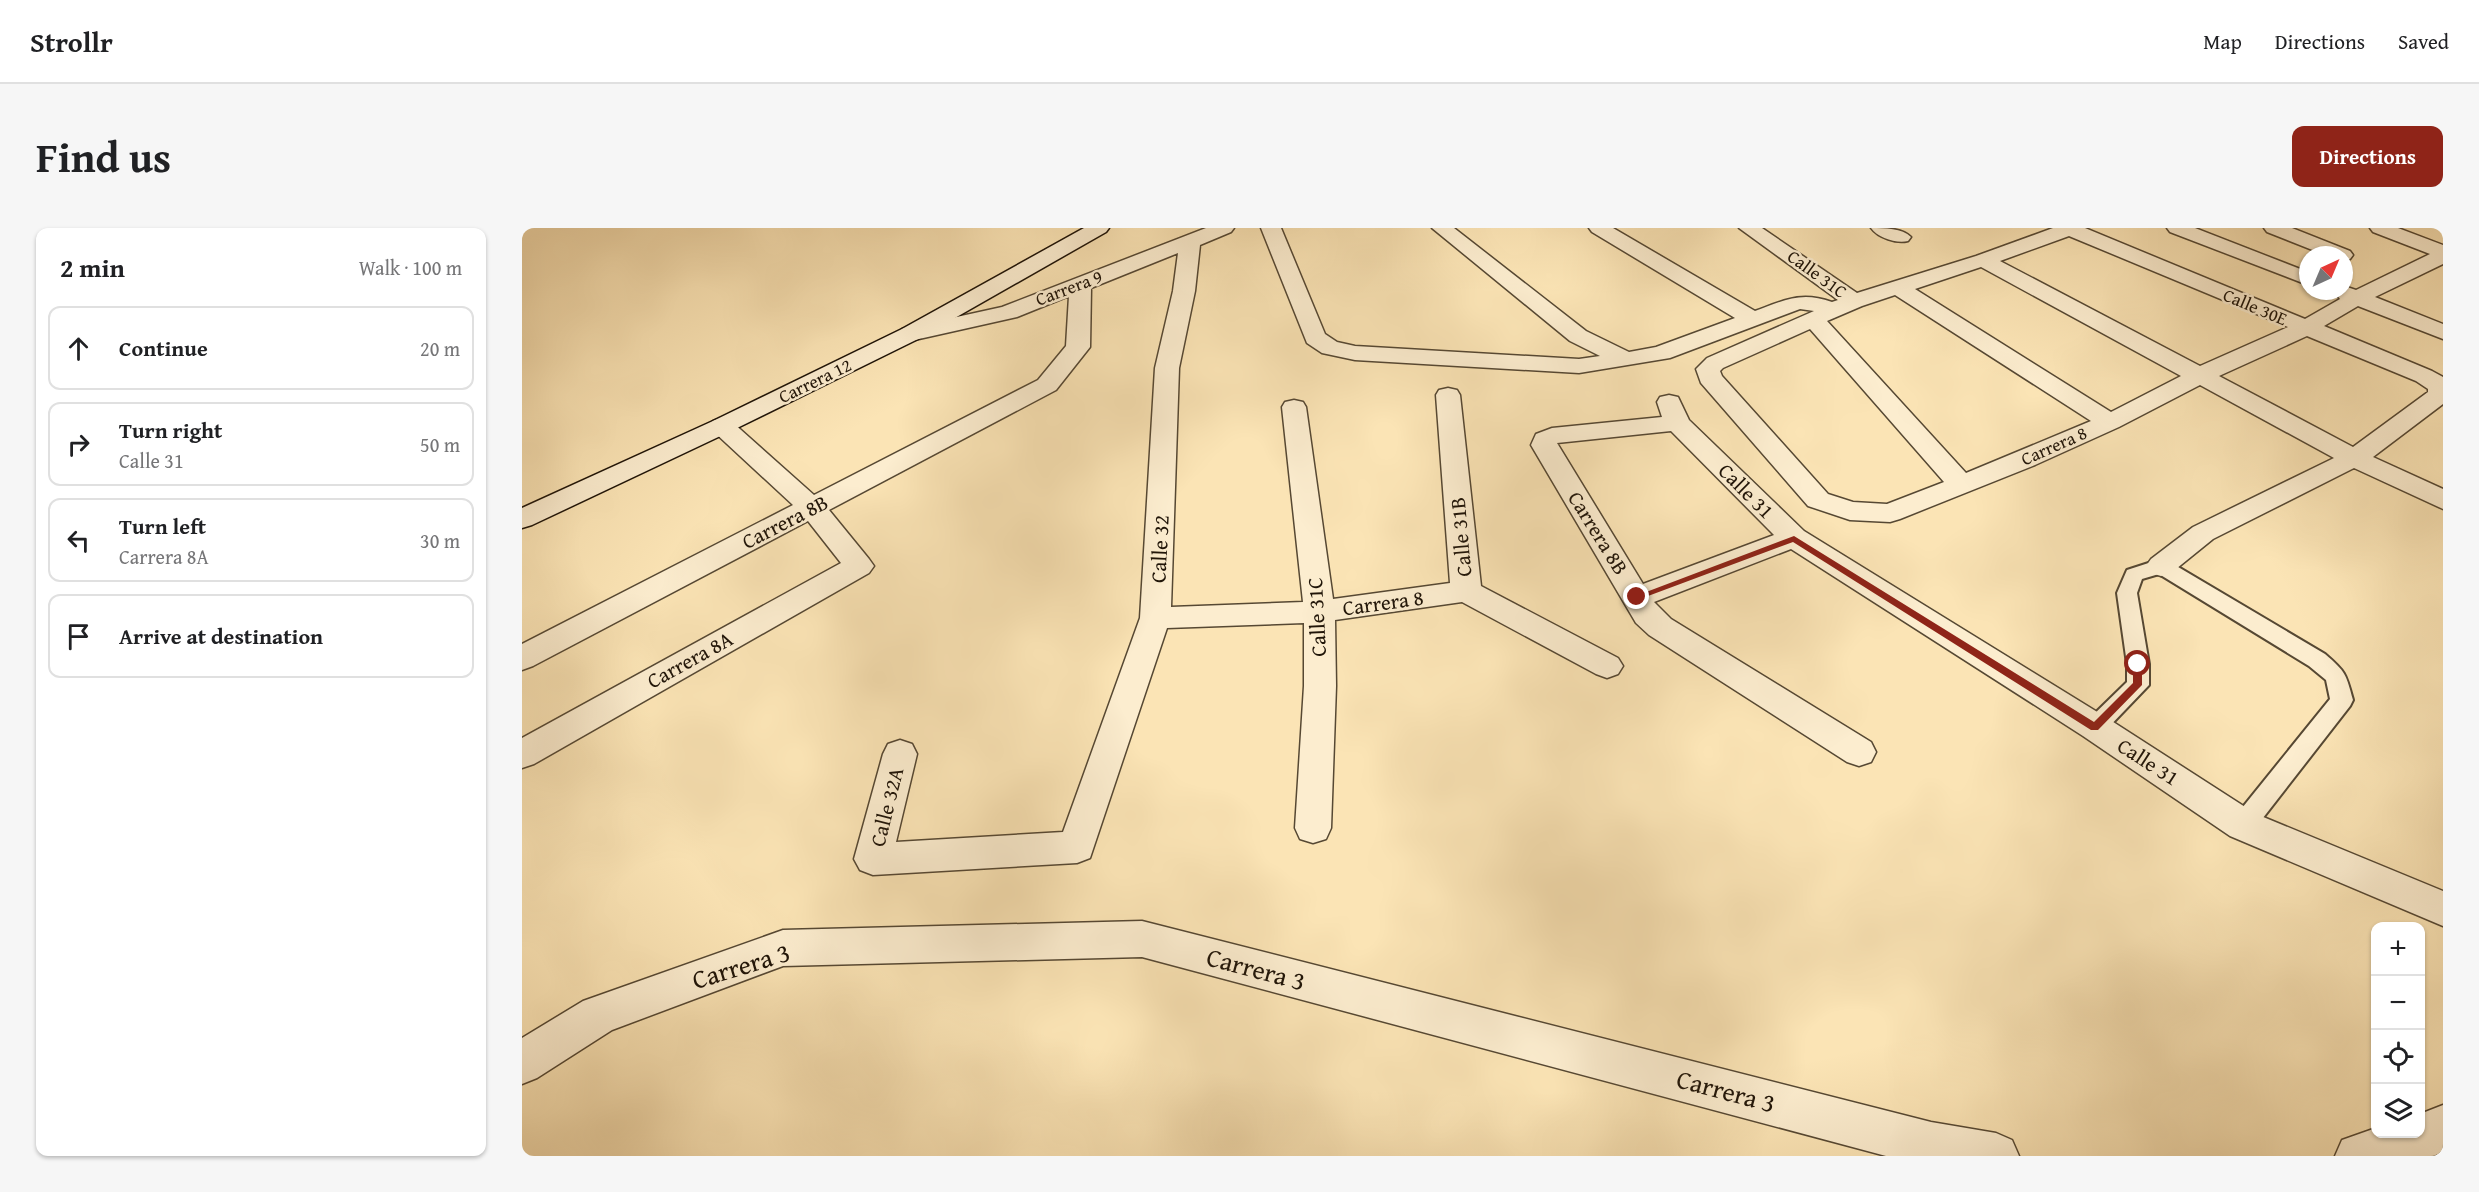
<!DOCTYPE html>
<html lang="en">
<head>
<meta charset="utf-8">
<style>
	body { margin:0; font-family:"Gentium Book Plus",serif; background:#f6f6f6; color:#202124 }
	.controls { position:absolute; right:18px; bottom:18px; display:grid; overflow:hidden; border-radius:12px; box-shadow:0 2px 4px #0004 }
	.controls button { width:54px; height:54px; display:grid; place-items:center; padding:0; border:0; border-bottom:2px solid #e0e0e0; background:#fff; color:#202124; font:30px sans-serif }
	.compass { position:absolute; left:1777px; top:18px; width:54px; height:54px; border-radius:50%; background:#fff; box-shadow:0 2px 4px #0004; rotate:44deg }
	.stop { position:absolute; width:18px; height:18px; margin:-14px; border:4px solid #8f2418; border-radius:50%; background:#fff }
	.stop.end { background:#8f2418; border-color:#fff; box-shadow:0 2px 6px #0008 }
	.list { margin:0; padding:0; list-style:none }
	h2 { display:flex; justify-content:space-between; align-items:center; height:78px; margin:0; padding:0 24px; font-size:26px }
	h2 small { font-size:20px; font-weight:400; color:#757577 }
	.list li { display:grid; grid-template-columns:39px 1fr auto; gap:18px; align-items:center; box-sizing:border-box; height:84px; margin:0 12px 12px; padding:0 12px; border:2px solid #e0e0e0; border-radius:12px }
	.list b { display:block; font-size:22px; white-space:nowrap }
	.list p { margin:0; font-size:20px; white-space:nowrap; color:#757577 }
	.list em { font-size:20px; font-style:normal; color:#757577 }
	.icon { flex:none; width:33px; height:33px; fill:none; stroke:currentColor; stroke-width:2; stroke-linecap:round; stroke-linejoin:round }
	.map { position:relative; flex:none; width:1921px; height:928px; overflow:hidden; border-radius:12px }
	header { display:flex; align-items:center; gap:36px; box-sizing:border-box; height:84px; padding:0 30px; background:#fff; border-bottom:2px solid #e0e0e0 }
	header strong { font-size:28px }
	nav { display:flex; gap:33px; margin-inline-start:auto; font-size:21px }
	.intro { display:flex; align-items:center; justify-content:space-between; box-sizing:border-box; height:144px; padding:0 36px }
	h1 { margin:0; font-size:42px }
	.button { padding:15px 27px; border-radius:12px; background:#8f2418; color:#fff; font-size:21px; font-weight:700 }
	main { display:flex; gap:36px; padding:0 36px }
	aside { flex:1; background:#fff; border-radius:12px; box-shadow:0 2px 4px #0004 }
	.map>svg:first-child { display:block }
	.lines { fill:none; stroke-linecap:round; stroke-linejoin:round }
	.lane-casing { stroke:#564833; stroke-width:4 }
	.street-casing { stroke:#564833; stroke-width:3 }
	.secondary-casing { stroke:#1f1408; stroke-width:3 }
	.lane { fill:#fcedcf; fill-rule:evenodd }
	.street { fill:#fcedcf; fill-rule:evenodd }
	.secondary { fill:#fcedcf; fill-rule:evenodd }
	.route { fill:#8f2418 }
	.labels { text-anchor:middle; stroke-width:5; stroke-linejoin:round; paint-order:stroke }
	.far-street-label { font-size:18px; fill:#1f1408; stroke:#fcedcf }
	.street-label { font-size:21px; fill:#1f1408; stroke:#fcedcf }
	.near-street-label { font-size:26px; fill:#1f1408; stroke:#fcedcf }
</style>
</head>
<body>
<header>
<strong>Strollr</strong>
<nav><a>Map</a><a>Directions</a><a>Saved</a></nav>
</header>
<div class="intro"><h1>Find us</h1><a class="button">Directions</a></div>
<main>
<aside>
<h2>2 min<small>Walk · 100 m</small></h2>
<ul class="list">
<li><svg class="icon" aria-label="ahead" viewBox="0 0 24 24"><path d="M12 20V5M6 11l6-6 6 6"/></svg><div><b>Continue</b></div><em>20 m</em></li>
<li><svg class="icon" aria-label="right" viewBox="0 0 24 24"><path d="M7 20v-9h11M14 6l5 5-5 5"/></svg><div><b>Turn right</b><p>Calle 31</p></div><em>50 m</em></li>
<li><svg class="icon" aria-label="left" viewBox="0 0 24 24"><path d="M17 20v-9H6M10 6l-5 5 5 5"/></svg><div><b>Turn left</b><p>Carrera 8A</p></div><em>30 m</em></li>
<li><svg class="icon" aria-label="arrive" viewBox="0 0 24 24"><path d="M6 21V4h12l-3 4 3 4H6"/></svg><div><b>Arrive at destination</b></div></li>
</ul>
</aside>
<div class="map">
<svg width="1921" height="928" viewBox="0 0 1921 928">
	<rect width="100%" height="100%" fill="#fbe4b5"/>
	<filter id="stains"><feTurbulence type="fractalNoise" baseFrequency=".00333" numOctaves="4"/><feColorMatrix values="0 0 0 0 .2 0 0 0 0 .09 0 0 0 0 .02 0 0 0 .5 -.17"/></filter>
	<radialGradient id="worn" r=".72"><stop offset=".6" stop-color="#630" stop-opacity="0"/><stop offset="1" stop-color="#630" stop-opacity=".3"/></radialGradient>
	<g class="lines">
		<defs>
			<path id="lane" d="M 1639,331 L 1646,333 L 1803,426 C 1824,444 1824,446 1831,472 L 1828,478 L 1730,604 L 1721,607 L 1712,604 L 1708,597 L 1712,590 L 1808,471 L 1804,452 L 1787,438 L 1637,346 L 1620,351 L 1615,365 L 1627,436 L 1627,457 L 1581,505 L 1573,508 L 1565,505 L 1561,499 L 1565,493 L 1605,454 L 1605,436 L 1595,365 L 1605,342 Z"/>
			<path id="street" d="M 684,0 L 712,0 L 709,4 L 678,17 L 673,63 L 657,140 L 649,379 L 781,374 L 760,179 L 763,174 L 772,172 L 781,174 L 784,179 L 811,371 L 928,355 L 914,167 L 917,162 L 926,160 L 935,162 L 938,167 L 959,358 L 1096,430 L 1101,438 L 1096,446 L 1085,450 L 1074,446 L 940,374 L 813,392 L 814,458 L 809,600 L 804,611 L 791,615 L 778,611 L 773,600 L 782,458 L 782,395 L 645,400 L 568,630 L 555,635 L 351,647 L 338,642 L 332,631 L 361,526 L 366,516 L 378,512 L 390,516 L 395,526 L 374,614 L 541,604 L 618,390 L 633,140 L 651,63 L 656,25 L 569,60 L 568,119 L 534,162 L 307,282 L 347,331 L 352,338 L 347,345 L 12,536 L 0,540 L 0,510 L 319,335 L 286,293 L 11,438 L 0,442 L 0,416 L 271,277 L 191,203 L 187,198 L 191,193 L 200,190 L 209,193 L 292,267 L 516,152 L 544,118 L 547,68 L 495,89 L 388,113 L 380,111 L 377,106 L 380,101 L 480,79 Z
				M 739,0 L 759,0 L 803,106 L 815,114 L 833,118 L 1057,131 L 1078,128 L 1048,113 L 910,0 L 932,0 L 1064,103 L 1107,124 L 1134,119 L 1213,90 L 1070,4 L 1067,0 L 1091,0 L 1233,83 C 1263,72 1279,63 1310,74 L 1316,72 L 1217,0 L 1240,0 L 1335,65 L 1454,28 L 1531,0 L 1563,0 L 1783,91 L 1818,71 L 1814,66 L 1816,63 L 1822,63 L 1825,59 L 1834,62 L 1908,26 L 1851,4 L 1848,0 L 1876,0 L 1921,17 L 1921,36 L 1853,69 L 1921,96 L 1921,111 L 1836,78 L 1802,98 L 1910,143 L 1921,149 L 1921,176 L 1851,229 L 1921,261 L 1921,281 L 1832,240 L 1691,311 L 1649,345 L 1639,348 L 1629,345 L 1624,338 L 1629,331 L 1671,299 L 1812,230 L 1678,157 L 1597,199 L 1513,237 L 1378,291 L 1368,294 L 1328,292 L 1286,278 L 1179,155 L 1174,141 L 1185,130 L 1292,83 L 1278,81 L 1148,130 L 1057,145 L 833,132 L 800,125 L 785,115 ZM 1547,8 L 1766,99 L 1678,138 L 1478,33 ZM 1459,39 L 1659,148 L 1589,184 L 1393,61 ZM 1373,67 L 1569,193 L 1444,245 L 1305,93 L 1340,78 ZM 1288,101 L 1422,254 L 1365,276 L 1331,274 L 1306,266 L 1200,148 L 1198,143 L 1201,140 ZM 1785,108 L 1894,153 L 1906,161 L 1906,164 L 1831,219 L 1697,148 Z
				M 1349,0 C 1363,0 1380,0 1389,9 L 1386,13 C 1375,16 1356,10 1349,0 Z
				M 1645,0 L 1673,0 L 1786,44 L 1786,57 L 1648,4 Z
				M 1742,0 L 1770,0 L 1828,23 L 1831,27 L 1828,31 L 1822,33 L 1822,27 L 1803,27 L 1745,4 Z
				M 1147,167 L 1156,169 L 1167,192 L 1282,303 L 1585,490 L 1734,586 L 1921,663 L 1921,698 L 1708,608 L 1561,508 L 1269,321 L 1132,374 L 1149,391 L 1349,514 L 1354,524 L 1349,534 L 1337,538 L 1325,534 L 1127,407 L 1114,395 L 1009,217 L 1014,206 L 1030,200 L 1140,189 L 1135,174 L 1138,169 ZM 1149,203 L 1252,307 L 1121,356 L 1035,215 Z
				M 620,693 L 1409,894 L 1474,905 L 1490,912 L 1497,928 L 1364,928 L 620,729 L 261,738 L 90,802 L 15,850 L 0,856 L 0,810 L 61,773 L 261,702 Z
				M 1921,877 L 1921,924 L 1911,928 L 1813,928 L 1820,912 L 1854,900 L 1854,906 L 1898,906 L 1898,886 Z"/>
			<path id="secondary" d="M 562,0 L 587,0 L 584,4 L 396,111 L 209,203 L 10,297 L 0,300 L 0,280 L 191,193 L 380,101 Z"/>
		</defs>
		<use href="#lane" class="lane-casing"/>
		<use href="#street" class="street-casing"/>
		<use href="#secondary" class="secondary-casing"/>
		<use href="#lane" class="lane"/>
		<use href="#street" class="street"/>
		<use href="#secondary" class="secondary"/>
	</g>
	<path class="route" d="M 1272,308 L 1572,494 L 1611,455 L 1611,436 L 1616,433 L 1620,436 L 1620,457 L 1576,502 L 1569,502 L 1271,314 L 1118,371 L 1111,369 Z"/>
	<g class="labels">
		<g class="far-street-label">
			<text transform="translate(1295 46) rotate(36)" y="6">Calle 31C</text>
			<text transform="translate(547 60) rotate(-21)" y="6">Carrera 9</text>
			<text transform="translate(1733 79) rotate(23)" y="6">Calle 30E</text>
			<text transform="translate(293 153) rotate(-26)" y="6">Carrera 12</text>
			<text transform="translate(1532 218) rotate(-24)" y="6">Carrera 8</text>
		</g>
		<g class="street-label">
			<text transform="translate(1224 263) rotate(45)" y="7">Calle 31</text>
			<text transform="translate(263 294) rotate(-27)" y="7">Carrera 8B</text>
			<text transform="translate(1076 305) rotate(58)" y="7">Carrera 8B</text>
			<text transform="translate(939 309) rotate(-95)" y="7">Calle 31B</text>
			<text transform="translate(638 321) rotate(-87)" y="7">Calle 32</text>
			<text transform="translate(861 375) rotate(-8)" y="7">Carrera 8</text>
			<text transform="translate(795 389) rotate(-93)" y="7">Calle 31C</text>
			<text transform="translate(168 432) rotate(-29)" y="7">Carrera 8A</text>
			<text transform="translate(1626 534) rotate(33)" y="7">Calle 31</text>
			<text transform="translate(365 579) rotate(-76)" y="7">Calle 32A</text>
		</g>
		<g class="near-street-label">
			<text transform="translate(219 738) rotate(-17)" y="9">Carrera 3</text>
			<text transform="translate(734 741) rotate(15)" y="9">Carrera 3</text>
			<text transform="translate(1204 863) rotate(15)" y="9">Carrera 3</text>
		</g>
	</g>
	<rect width="100%" height="100%" filter="url(#stains)"/>
	<rect width="100%" height="100%" fill="url(#worn)"/>
</svg>
<div class="controls">
<button>+</button>
<button>−</button>
<button><svg class="icon" aria-label="locate" viewBox="0 0 24 24"><circle cx="12" cy="12" r="6"/><path d="M12 2v4M12 18v4M2 12h4M18 12h4"/></svg></button>
<button><svg class="icon" aria-label="layers" viewBox="0 0 24 24"><path d="M12 4l9 5-9 5-9-5zM3 14l9 5 9-5"/></svg></button>
</div>
<svg class="compass" viewBox="-18 -18 36 36"><path d="M0-13l5 13h-10z" fill="#e53935"/><path d="M0 13l5-13h-10z" fill="#757577"/></svg>
<div class="stop" style="left:1616px;top:436px"></div>
<div class="stop end" style="left:1115px;top:369px"></div>
</div>
</main>
</body>
</html>
